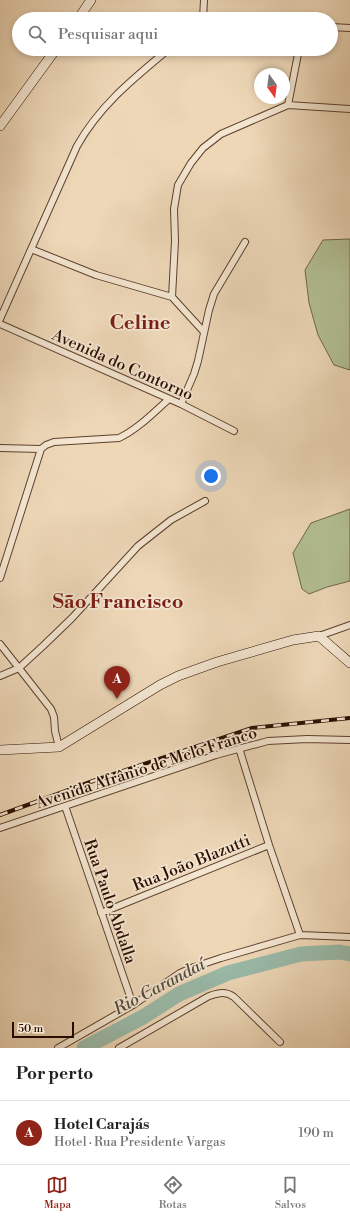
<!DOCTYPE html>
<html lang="pt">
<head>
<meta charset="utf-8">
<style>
	body { margin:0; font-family:"Libre Bodoni",serif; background:#f2f2f2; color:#222 }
	.compass { position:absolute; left:254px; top:68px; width:36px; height:36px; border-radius:50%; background:#fff; box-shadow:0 2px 6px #0003; rotate:166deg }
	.scale { position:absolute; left:12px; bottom:10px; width:62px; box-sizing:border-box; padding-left:4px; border:2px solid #2b0d00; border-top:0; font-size:11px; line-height:14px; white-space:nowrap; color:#2b0d00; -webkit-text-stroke:3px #f3e5d0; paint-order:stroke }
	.you { position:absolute; left:211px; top:476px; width:14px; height:14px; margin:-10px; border:3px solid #fff; border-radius:50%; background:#1a73e8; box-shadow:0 0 0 6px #1a73e833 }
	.badge { display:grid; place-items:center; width:26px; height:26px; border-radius:50%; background:#8f2418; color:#fff; font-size:13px; font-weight:700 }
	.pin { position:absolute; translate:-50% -33px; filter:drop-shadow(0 1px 2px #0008) }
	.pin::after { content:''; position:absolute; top:21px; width:14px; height:12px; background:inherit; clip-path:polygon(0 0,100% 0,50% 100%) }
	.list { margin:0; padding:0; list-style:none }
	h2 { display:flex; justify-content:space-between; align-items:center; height:52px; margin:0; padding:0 16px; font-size:17px }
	h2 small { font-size:13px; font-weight:400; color:#767676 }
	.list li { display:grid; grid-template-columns:26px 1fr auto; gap:12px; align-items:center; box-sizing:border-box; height:64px; padding:0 16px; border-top:1px solid #e0e0e0 }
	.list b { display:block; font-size:15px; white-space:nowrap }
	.list p { margin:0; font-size:13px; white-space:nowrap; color:#767676 }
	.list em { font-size:13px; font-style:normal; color:#767676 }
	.icon { flex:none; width:22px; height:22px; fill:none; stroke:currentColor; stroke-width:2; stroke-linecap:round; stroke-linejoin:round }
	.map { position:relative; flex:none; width:350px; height:1048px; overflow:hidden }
	.search { position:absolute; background:#fff; box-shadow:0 2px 6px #0003; left:12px; right:12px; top:12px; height:44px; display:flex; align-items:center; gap:10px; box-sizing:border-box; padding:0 14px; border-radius:22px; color:#767676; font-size:15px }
	.sheet { height:116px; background:#fff }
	nav { display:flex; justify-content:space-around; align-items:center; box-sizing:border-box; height:56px; border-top:1px solid #e0e0e0; background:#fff; font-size:11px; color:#767676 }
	nav a { display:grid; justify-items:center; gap:2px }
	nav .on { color:#8f2418 }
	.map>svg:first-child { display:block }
	.green { fill:#b2bf93; stroke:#6e664a }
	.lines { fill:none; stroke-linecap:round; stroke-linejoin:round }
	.river { stroke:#9abaa9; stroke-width:15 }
	.street-casing { stroke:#5c402e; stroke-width:8 }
	.secondary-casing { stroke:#2b0d00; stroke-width:10 }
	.street { stroke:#f3e5d0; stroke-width:6 }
	.secondary { stroke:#f3e5d0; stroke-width:9 }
	.rail-casing { stroke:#2b0d00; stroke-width:4 }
	.rail { stroke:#f3e5d0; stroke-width:2.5; stroke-dasharray:8; stroke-linecap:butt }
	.labels { text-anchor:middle; stroke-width:3.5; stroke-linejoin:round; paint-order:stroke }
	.street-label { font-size:16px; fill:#2b0d00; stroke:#f3e5d0 }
	.water-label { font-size:17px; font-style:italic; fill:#524a3b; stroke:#f3e5d0 }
	.district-label { font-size:20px; font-weight:bold; fill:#7a1f14; stroke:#f3e5d0 }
</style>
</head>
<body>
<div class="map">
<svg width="350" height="1048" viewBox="0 0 350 1048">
	<rect width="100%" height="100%" fill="#edd7b7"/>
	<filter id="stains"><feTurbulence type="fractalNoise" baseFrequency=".005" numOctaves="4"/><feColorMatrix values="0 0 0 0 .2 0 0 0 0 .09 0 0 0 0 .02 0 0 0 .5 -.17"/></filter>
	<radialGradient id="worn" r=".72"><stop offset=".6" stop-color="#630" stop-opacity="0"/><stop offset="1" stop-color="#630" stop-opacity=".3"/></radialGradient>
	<path class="green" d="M 350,239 L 350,370 L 334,365 L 318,335 L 309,303 L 305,270 L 323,240 Z
		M 350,509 L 350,581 L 327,587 L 309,594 L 302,589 L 293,553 L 311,523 Z"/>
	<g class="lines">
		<path class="river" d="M 84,1048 L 143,1017 L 179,994 L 228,973 L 301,954 L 340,952 L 350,954"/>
		<defs>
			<path id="street" d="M 203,19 L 204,0
				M 331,27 L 350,28
				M 288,105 L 299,49
				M 31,249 L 96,275 L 172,297
				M 0,319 L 77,146 C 100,105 133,79 169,49
				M 0,324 L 181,404 L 234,431
				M 204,332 L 172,297 L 175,241 L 174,209 L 178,185 L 191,163 L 203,148 L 221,134 L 288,105 L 350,109
				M 181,404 L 194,374 L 198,361 L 209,310 L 214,294 L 245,242
				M 0,448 L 41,449
				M 0,578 L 41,449 L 46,445 L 54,442 L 119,438 C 138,429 153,413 169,399
				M 319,636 L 350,625
				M 0,644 L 51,709 L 54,717 L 55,731 L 59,747
				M 0,676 L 19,668 L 43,646 L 72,618 L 138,546 L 171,520 L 205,501
				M 239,748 L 269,845 L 300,935
				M 65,806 L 133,1005
				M 0,828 L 216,755 L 268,741 L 307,739 L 350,740
				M 101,913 L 269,845
				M 58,1048 L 133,1005 L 180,973 L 194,967 L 221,958 L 300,935 L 350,937
				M 119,1048 L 209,996 C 219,993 225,991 234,997 L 280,1042"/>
			<path id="secondary" d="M 78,19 L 91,0
				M 0,126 L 56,49
				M 0,750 L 59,747 L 160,685 L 178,676 L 217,662 L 293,640 L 319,636 L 350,663"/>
		</defs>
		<use href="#street" class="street-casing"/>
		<use href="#secondary" class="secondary-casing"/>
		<use href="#street" class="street"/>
		<use href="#secondary" class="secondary"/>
		<defs>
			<path id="rail" d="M 0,815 L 93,781 L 252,728 L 350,718"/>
		</defs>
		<use href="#rail" class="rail-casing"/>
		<use href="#rail" class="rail"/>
	</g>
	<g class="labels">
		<g class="street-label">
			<text transform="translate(123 364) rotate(24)" y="6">Avenida do Contorno</text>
			<text transform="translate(146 767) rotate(-18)" y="6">Avenida Afrânio de Melo Franco</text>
			<text transform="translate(191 862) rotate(-22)" y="6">Rua João Blazutti</text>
			<text transform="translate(111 901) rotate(71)" y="6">Rua Paulo Abdalla</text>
		</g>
		<g class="water-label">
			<text transform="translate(159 986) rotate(-28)" y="6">Rio Carandaí</text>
		</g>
		<g class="district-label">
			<text x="140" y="329">Celine</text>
			<text x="118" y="608">São Francisco</text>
		</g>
	</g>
	<rect width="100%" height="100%" filter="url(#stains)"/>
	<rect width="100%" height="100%" fill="url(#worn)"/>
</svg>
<svg class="compass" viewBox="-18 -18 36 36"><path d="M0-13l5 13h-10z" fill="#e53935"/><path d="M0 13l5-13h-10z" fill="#767676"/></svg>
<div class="scale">50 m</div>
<div class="you"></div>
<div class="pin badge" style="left:117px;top:699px">A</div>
<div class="search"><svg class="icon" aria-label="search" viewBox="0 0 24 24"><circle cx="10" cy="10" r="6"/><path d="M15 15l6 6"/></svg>Pesquisar aqui</div>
</div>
<section class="sheet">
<h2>Por perto<small></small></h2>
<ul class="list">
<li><span class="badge">A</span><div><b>Hotel Carajás</b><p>Hotel · Rua Presidente Vargas</p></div><em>190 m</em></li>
</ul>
</section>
<nav>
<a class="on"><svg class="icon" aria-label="map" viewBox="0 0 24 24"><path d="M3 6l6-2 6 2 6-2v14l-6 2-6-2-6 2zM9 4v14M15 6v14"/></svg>Mapa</a>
<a><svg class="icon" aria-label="directions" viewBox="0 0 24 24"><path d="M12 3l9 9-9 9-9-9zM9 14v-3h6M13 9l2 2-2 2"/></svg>Rotas</a>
<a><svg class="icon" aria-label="saved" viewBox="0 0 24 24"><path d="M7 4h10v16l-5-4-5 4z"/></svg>Salvos</a>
</nav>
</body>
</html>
